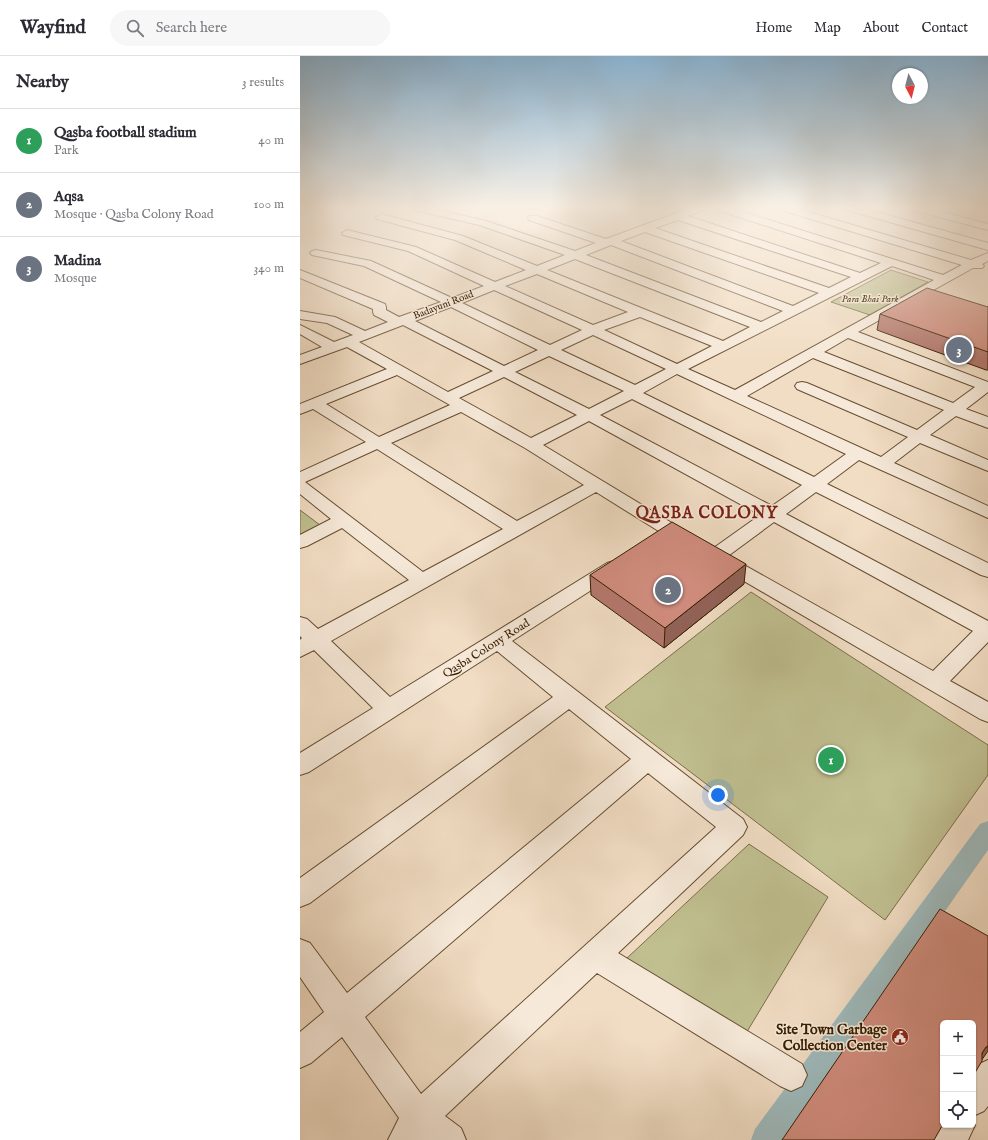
<!DOCTYPE html>
<html lang="en">
<head>
<meta charset="utf-8">
<style>
	body { margin:0; font-family:"IM FELL English",serif; background:#f7f7f7; color:#2b2b33 }
	.controls { position:absolute; right:12px; bottom:12px; display:grid; overflow:hidden; border-radius:6px; box-shadow:0 1px 3px #0004 }
	.controls button { width:36px; height:36px; display:grid; place-items:center; padding:0; border:0; border-bottom:1px solid #e1e1e2; background:#fff; color:#2b2b33; font:20px sans-serif }
	.compass { position:absolute; left:592px; top:12px; width:36px; height:36px; border-radius:50%; background:#fff; box-shadow:0 1px 3px #0004; rotate:173deg }
	.you { position:absolute; left:418px; top:739px; width:14px; height:14px; margin:-10px; border:3px solid #fff; border-radius:50%; background:#1a73e8; box-shadow:0 0 0 6px #1a73e833 }
	.badge { display:grid; place-items:center; width:26px; height:26px; border-radius:50%; background:#8f2418; color:#fff; font-size:13px; font-weight:700 }
	.pin { position:absolute; translate:-50% -50%; border:2px solid #fff; box-shadow:0 1px 4px #0006 }
	.list { margin:0; padding:0; list-style:none }
	h2 { display:flex; justify-content:space-between; align-items:center; height:52px; margin:0; padding:0 16px; font-size:17px }
	h2 small { font-size:13px; font-weight:400; color:#7c7c81 }
	.list li { display:grid; grid-template-columns:26px 1fr auto; gap:12px; align-items:center; box-sizing:border-box; height:64px; padding:0 16px; border-top:1px solid #e1e1e2 }
	.list b { display:block; font-size:15px; white-space:nowrap }
	.list p { margin:0; font-size:13px; white-space:nowrap; color:#7c7c81 }
	.list em { font-size:13px; font-style:normal; color:#7c7c81 }
	.icon { flex:none; width:22px; height:22px; fill:none; stroke:currentColor; stroke-width:2; stroke-linecap:round; stroke-linejoin:round }
	.map { position:relative; flex:none; width:688px; height:1084px; overflow:hidden }
	header { display:flex; align-items:center; gap:24px; box-sizing:border-box; height:56px; padding:0 20px; background:#fff; border-bottom:1px solid #e1e1e2 }
	header strong { font-size:19px }
	nav { display:flex; gap:22px; margin-inline-start:auto; font-size:14px }
	.search { width:280px; height:36px; background:#f7f7f7; display:flex; align-items:center; gap:10px; box-sizing:border-box; padding:0 14px; border-radius:22px; color:#7c7c81; font-size:15px }
	main { display:flex }
	aside { flex:1; background:#fff }
	.map>svg:first-child { display:block }
	.green { fill:#c0bf90; stroke:#7c6e48 }
	.lines { fill:none; stroke-linecap:round; stroke-linejoin:round }
	.canal { fill:#9ebabd; fill-rule:evenodd }
	.minor-casing { stroke:#664d31; stroke-width:2 }
	.minor { fill:#f6e9d9; fill-rule:evenodd }
	.wall { fill:#b3786c; stroke:#371d00 }
	.shaded-wall { fill:#926258; stroke:#371d00 }
	.building { fill:#d08c7d; stroke:#371d00 }
	.labels { text-anchor:middle; stroke-width:3; stroke-linejoin:round; paint-order:stroke }
	.far-park-label { font-size:10px; font-style:italic; fill:#604e2b; stroke:#f6e9d9 }
	.far-street-label { font-size:10px; fill:#371d00; stroke:#f6e9d9 }
	.street-label { font-size:12px; fill:#371d00; stroke:#f6e9d9 }
	.near-poi-label { font-size:14px; font-weight:bold; fill:#371d00; stroke:#f6e9d9; text-anchor:end }
	.district-label { font-size:16px; font-weight:bold; letter-spacing:1px; fill:#7a1f14; stroke:#f6e9d9 }
</style>
</head>
<body>
<header>
<strong>Wayfind</strong>
<div class="search"><svg class="icon" aria-label="search" viewBox="0 0 24 24"><circle cx="10" cy="10" r="6"/><path d="M15 15l6 6"/></svg>Search here</div>
<nav><a>Home</a><a>Map</a><a>About</a><a>Contact</a></nav>
</header>
<main>
<aside>
<h2>Nearby<small>3 results</small></h2>
<ul class="list">
<li><span class="badge" style="background:#2e9e5b">1</span><div><b>Qasba football stadium</b><p>Park</p></div><em>40 m</em></li>
<li><span class="badge" style="background:#6b7280">2</span><div><b>Aqsa</b><p>Mosque · Qasba Colony Road</p></div><em>100 m</em></li>
<li><span class="badge" style="background:#6b7280">3</span><div><b>Madina</b><p>Mosque</p></div><em>340 m</em></li>
</ul>
</aside>
<div class="map">
<svg width="688" height="1084" viewBox="0 0 688 1084">
	<rect width="100%" height="100%" fill="#f1ddc4"/>
	<filter id="stains"><feTurbulence type="fractalNoise" baseFrequency=".005" numOctaves="4"/><feColorMatrix values="0 0 0 0 .2 0 0 0 0 .09 0 0 0 0 .02 0 0 0 .5 -.17"/></filter>
	<radialGradient id="worn" r=".72"><stop offset=".6" stop-color="#630" stop-opacity="0"/><stop offset="1" stop-color="#630" stop-opacity=".3"/></radialGradient>
	<path class="green" d="M 591,214 L 628,226 L 570,259 L 531,246 Z
		M 0,454 L 24,472 L 0,483 Z
		M 451,536 L 688,689 L 688,719 L 585,864 L 305,651 Z
		M 449,788 L 528,841 L 439,989 L 311,917 Z"/>
	<g class="lines">
		<path class="canal" d="M 688,765 L 688,794 L 484,1084 L 451,1084 L 455,1073 L 680,768 Z"/>
		<defs>
			<path id="minor" d="M 113,152 L 130,152 L 186,165 L 275,195 L 296,187 L 229,164 L 228,162 L 229,160 L 237,160 L 306,183 L 390,152 L 404,152 L 403,154 L 388,160 L 560,217 L 581,207 L 417,154 L 416,152 L 431,152 L 643,219 L 662,209 L 481,154 L 480,152 L 495,152 L 671,204 L 688,197 L 688,205 L 682,208 L 684,210 L 682,212 L 673,212 L 558,276 L 688,326 L 688,336 L 666,353 L 688,361 L 688,372 L 656,360 L 630,379 L 688,404 L 688,415 L 620,387 L 594,407 L 688,450 L 688,462 L 559,404 L 527,428 L 688,507 L 688,521 L 681,519 L 516,436 L 486,458 L 688,565 L 688,586 L 650,625 L 688,646 L 688,666 L 680,663 L 408,504 L 406,500 L 408,496 L 460,459 L 289,365 L 243,389 L 395,481 L 397,485 L 395,489 L 388,491 L 381,489 L 296,436 L 31,585 L 90,641 L 307,507 L 314,505 L 321,507 L 324,511 L 321,515 L 212,585 L 443,763 L 447,771 L 443,779 L 318,897 L 502,1008 L 507,1019 L 502,1030 L 491,1035 L 480,1030 L 297,917 L 145,1060 L 161,1072 L 166,1084 L 88,1084 L 99,1062 L 42,981 L 11,1007 L 0,1012 L 0,976 L 24,956 L 0,921 L 0,883 L 10,887 L 47,937 L 331,703 L 269,653 L 10,847 L 0,851 L 0,822 L 253,641 L 197,595 L 9,716 L 0,719 L 0,697 L 73,652 L 14,594 L 0,601 L 0,584 L 2,582 L 0,580 L 0,561 L 7,563 L 18,573 L 109,524 L 42,472 L 7,490 L 0,492 L 0,479 L 31,463 L 0,438 L 0,416 L 66,386 L 13,353 L 0,358 L 0,348 L 87,313 L 47,291 L 0,308 L 0,299 L 22,291 L 0,278 L 0,269 L 34,286 L 53,279 L 27,267 L 0,263 L 0,255 L 35,261 L 65,275 L 88,266 L 74,259 L 73,256 L 73,253 L 0,222 L 0,214 L 85,248 L 86,251 L 86,254 L 99,261 L 141,246 L 64,210 L 12,199 L 10,197 L 12,195 L 16,194 L 71,205 L 152,242 L 184,230 L 108,195 L 43,179 L 42,177 L 47,174 L 116,191 L 195,226 L 226,214 L 155,184 L 77,163 L 76,161 L 81,158 L 163,180 L 237,210 L 265,199 L 179,169 L 114,154 ZM 378,164 L 551,221 L 529,232 L 355,172 ZM 345,176 L 519,237 L 493,250 L 321,185 ZM 311,189 L 483,255 L 461,266 L 286,199 ZM 275,203 L 450,271 L 423,285 L 247,214 ZM 592,210 L 634,224 L 435,334 L 388,313 ZM 237,218 L 328,256 L 293,269 L 205,230 ZM 194,234 L 282,274 L 250,289 L 162,247 ZM 151,251 L 238,294 L 204,310 L 115,265 ZM 340,261 L 412,290 L 377,308 L 304,274 ZM 103,269 L 193,315 L 148,336 L 59,286 ZM 293,279 L 366,313 L 335,329 L 261,294 ZM 548,282 L 675,331 L 653,347 L 524,296 ZM 249,300 L 324,335 L 289,353 L 215,316 ZM 513,302 L 644,354 L 617,374 L 507,327 L 502,326 L 497,327 L 495,330 L 497,333 L 608,381 L 581,401 L 447,340 ZM 377,318 L 546,398 L 514,421 L 343,337 ZM 97,319 L 150,349 L 79,381 L 26,348 ZM 204,321 L 277,359 L 231,382 L 159,342 ZM 332,343 L 502,429 L 472,450 L 300,359 ZM 161,356 L 225,392 L 284,429 L 217,465 L 91,387 ZM 77,393 L 203,473 L 123,516 L 5,426 ZM 474,466 L 673,575 L 633,615 L 428,500 ZM 348,717 L 416,771 L 121,1038 L 65,961 Z
				M 546,152 L 562,152 L 688,187 L 688,194 L 547,154 Z
				M 612,152 L 628,152 L 688,168 L 688,174 L 613,154 Z
				M 688,1004 L 688,1050 L 684,1055 L 673,1060 L 673,1015 L 677,1009 Z
				M 643,1063 L 643,1069 L 673,1069 L 673,1065 L 675,1069 L 668,1084 L 632,1084 Z"/>
		</defs>
		<use href="#minor" class="minor-casing"/>
		<use href="#minor" class="minor"/>
	</g>
	<path class="wall" d="M 688,251 L 688,314 L 686,314 L 577,274 L 580,258 Z
		M 290,519 L 444,528 L 364,592 L 291,539 Z"/>
	<path class="shaded-wall" d="M 446,508 L 444,528 L 364,592 L 365,572 Z
		M 688,990 L 688,995 L 681,1005 L 673,1012 L 686,991 Z"/>
	<path class="building" d="M 627,232 L 688,251 L 688,296 L 580,258 Z
		M 372,466 L 446,508 L 365,572 L 290,519 Z
		M 640,853 L 688,880 L 688,990 L 686,991 L 682,997 L 682,1005 L 673,1020 L 673,967 L 643,967 L 643,1063 L 640,1068 L 642,1070 L 634,1084 L 482,1084 Z"/>
	<linearGradient id="sky" x2="0" y2="1"><stop stop-color="#8ab6d7"/><stop offset="0.5" stop-color="#f9f0e4"/><stop offset="1" stop-color="#f9f0e4" stop-opacity="0"/></linearGradient>
	<rect width="688" height="304" fill="url(#sky)"/>
	<defs>
		<symbol id="civic-disc" viewBox="-11 -11 22 22"><circle r="9.5" fill="#8f2418" stroke="#f6e9d9"/><path d="M-.6-6.5H3V-4.5H.6V-3L4-1V1h2V6H-6V1h2V-1L-.6-3ZM-1.2 2.5V6h2.4V2.5Z" fill="#fff"/></symbol>
	</defs>
	<g fill-rule="evenodd">
		<use href="#civic-disc" x="590" y="971" width="20" height="20"/>
	</g>
	<g class="labels">
		<g class="far-park-label">
			<text x="570" y="246">Para Bhai Park</text>
		</g>
		<g class="far-street-label">
			<text transform="translate(143 248) rotate(-21)" y="4">Badayuni Road</text>
		</g>
		<g class="street-label">
			<text transform="translate(186 592) rotate(-32)" y="4">Qasba Colony Road</text>
		</g>
		<g class="near-poi-label">
			<text x="587" y="978">Site Town Garbage<tspan x="587" dy="16">Collection Center</tspan></text>
		</g>
		<g class="district-label">
			<text x="407" y="462">QASBA COLONY</text>
		</g>
	</g>
	<rect width="100%" height="100%" filter="url(#stains)"/>
	<rect width="100%" height="100%" fill="url(#worn)"/>
</svg>
<div class="controls">
<button>+</button>
<button>−</button>
<button><svg class="icon" aria-label="locate" viewBox="0 0 24 24"><circle cx="12" cy="12" r="6"/><path d="M12 2v4M12 18v4M2 12h4M18 12h4"/></svg></button>
</div>
<svg class="compass" viewBox="-18 -18 36 36"><path d="M0-13l5 13h-10z" fill="#e53935"/><path d="M0 13l5-13h-10z" fill="#7c7c81"/></svg>
<div class="you"></div>
<div class="pin badge" style="left:531px;top:704px;background:#2e9e5b">1</div>
<div class="pin badge" style="left:368px;top:534px;background:#6b7280">2</div>
<div class="pin badge" style="left:659px;top:294px;background:#6b7280">3</div>
</div>
</main>
</body>
</html>
